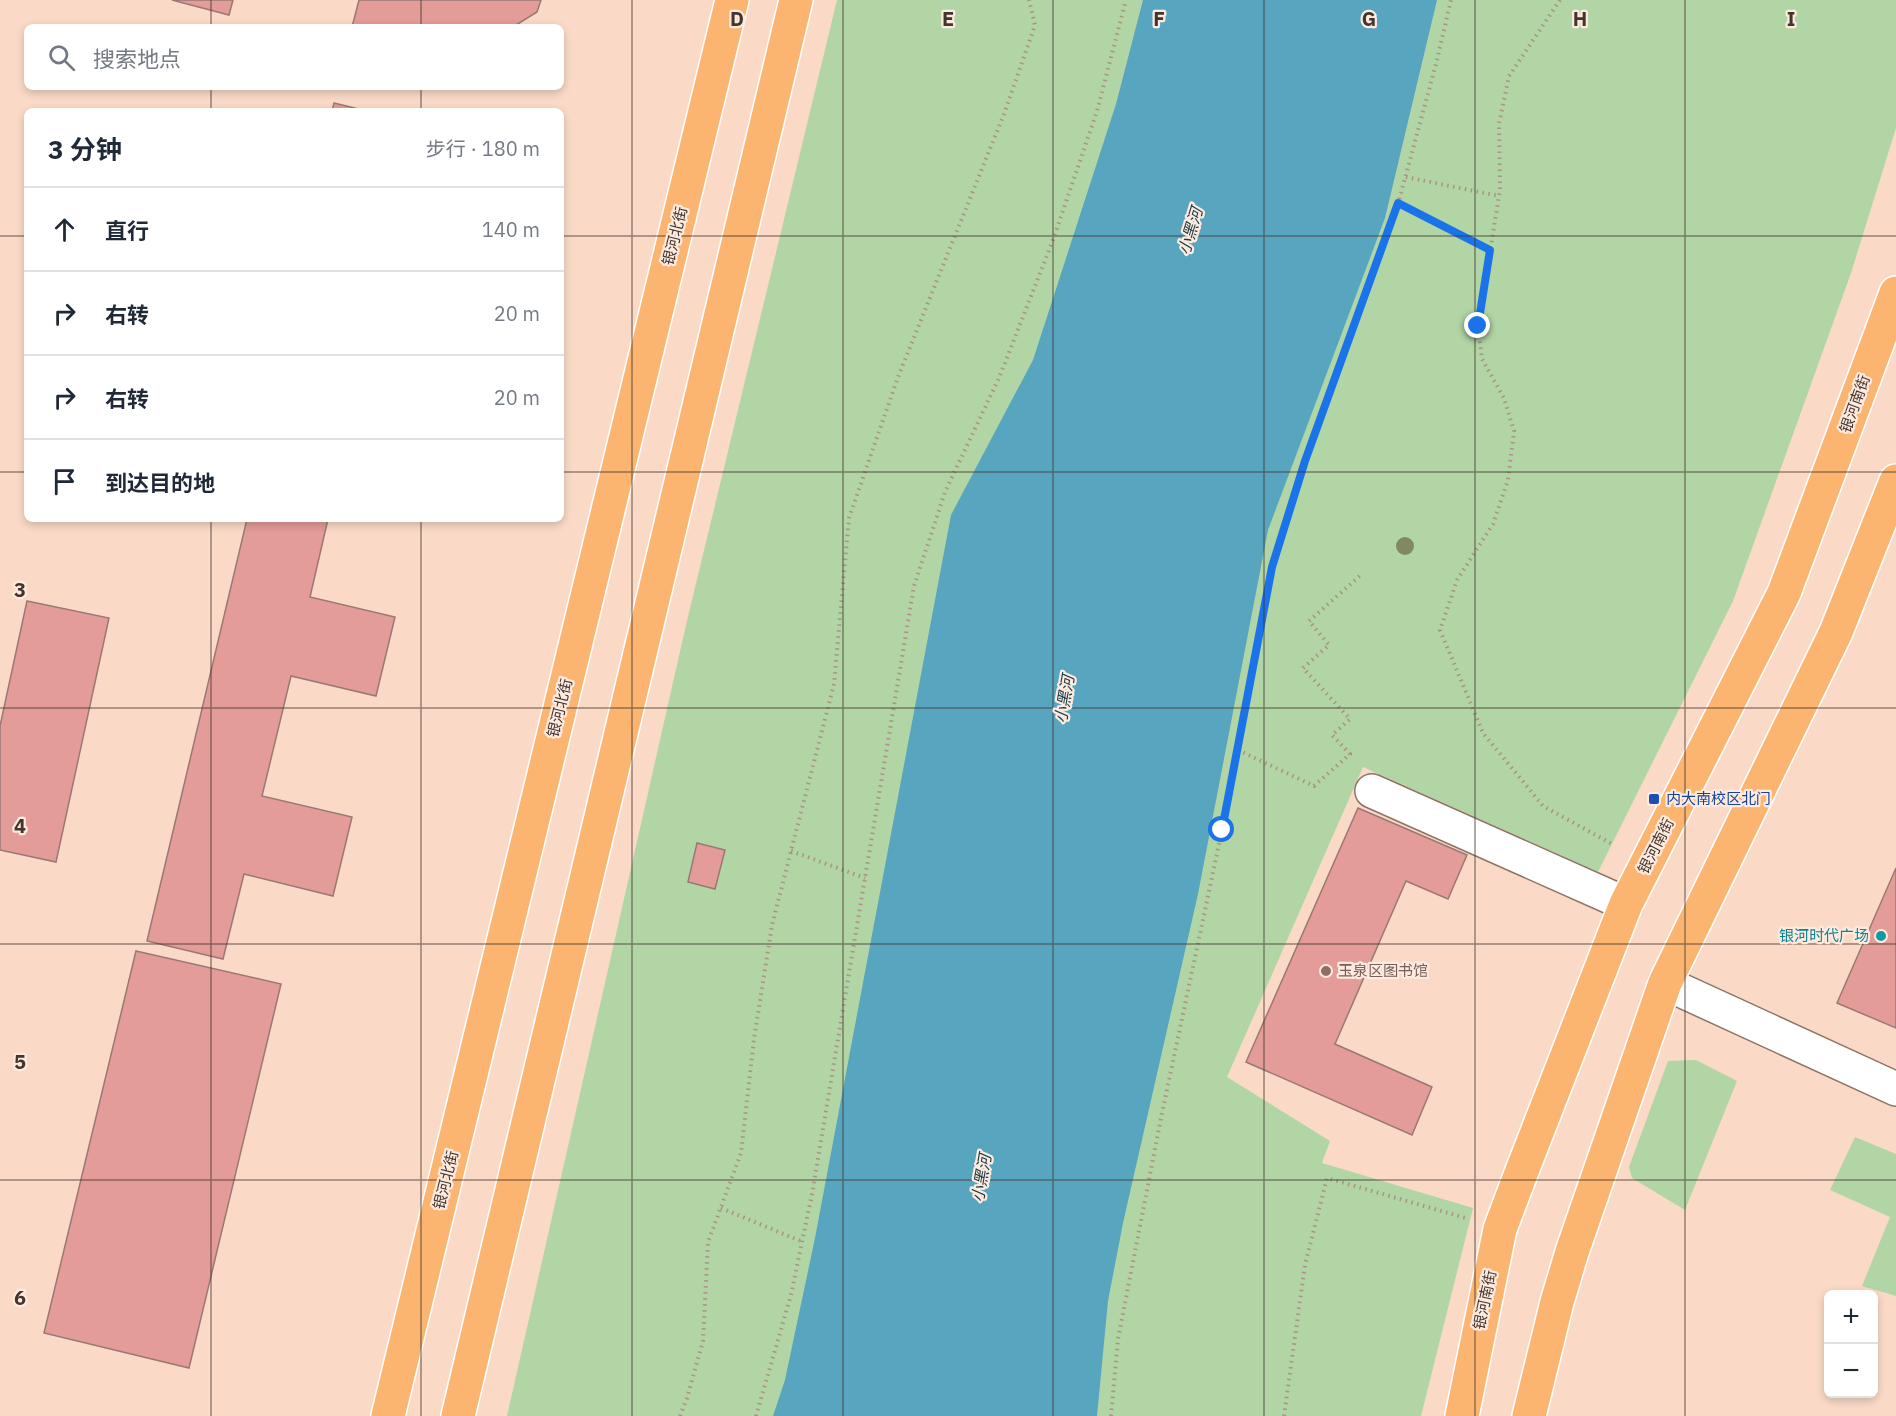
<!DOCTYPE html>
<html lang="zh">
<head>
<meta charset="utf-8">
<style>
	body { margin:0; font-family:"IBM Plex Sans","Noto Sans SC",sans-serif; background:#f2f2f3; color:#1f2937 }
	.controls { position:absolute; right:18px; bottom:18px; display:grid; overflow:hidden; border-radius:9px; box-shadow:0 3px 9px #0003 }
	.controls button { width:54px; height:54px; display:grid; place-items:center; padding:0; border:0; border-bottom:2px solid #e0e1e3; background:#fff; color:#1f2937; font:30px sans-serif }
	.stop { position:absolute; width:18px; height:18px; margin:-14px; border:4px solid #1a73e8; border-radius:50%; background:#fff }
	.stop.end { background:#1a73e8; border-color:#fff; box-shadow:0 2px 6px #0008 }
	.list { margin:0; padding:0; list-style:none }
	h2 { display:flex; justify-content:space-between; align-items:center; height:78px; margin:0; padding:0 24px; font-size:26px }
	h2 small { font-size:20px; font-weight:400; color:#747a83 }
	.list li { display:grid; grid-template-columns:39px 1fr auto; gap:18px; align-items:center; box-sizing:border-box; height:84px; padding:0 24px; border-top:2px solid #e0e1e3 }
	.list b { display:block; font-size:22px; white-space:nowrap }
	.list em { font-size:20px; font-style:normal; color:#747a83 }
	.icon { flex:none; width:33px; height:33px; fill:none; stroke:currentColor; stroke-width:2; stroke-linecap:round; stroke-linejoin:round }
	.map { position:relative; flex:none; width:1896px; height:1416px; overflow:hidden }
	.search { position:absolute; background:#fff; box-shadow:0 3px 9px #0003; left:24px; top:24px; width:540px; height:66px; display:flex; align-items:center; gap:15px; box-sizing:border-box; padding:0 21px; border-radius:9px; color:#747a83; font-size:22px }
	.panel { position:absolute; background:#fff; box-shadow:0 3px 9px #0003; left:24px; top:108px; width:540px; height:414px; border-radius:9px }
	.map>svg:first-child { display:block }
	.green { fill:#b1d5a5 }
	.water { fill:#58a5c0 }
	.building { fill:#e39c97; stroke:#9b7875; stroke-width:1.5 }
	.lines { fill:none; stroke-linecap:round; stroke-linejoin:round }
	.minor-casing { stroke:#8f7362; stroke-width:36 }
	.major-casing { stroke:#fff; stroke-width:36 }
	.path { stroke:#aa9385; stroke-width:4; stroke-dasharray:1.5 4.5; stroke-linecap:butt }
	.minor { stroke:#fff; stroke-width:33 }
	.major { stroke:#fbb570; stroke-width:33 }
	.tree { fill:#828962 }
	.route { stroke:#1a73e8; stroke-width:8 }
	.grid { fill:none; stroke:#41352d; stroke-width:1.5; stroke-opacity:0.55 }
	.transit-dot { fill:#1a4fb4; stroke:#feeadf; stroke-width:2 }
	.culture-dot { fill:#0f9aa8; stroke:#feeadf; stroke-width:2 }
	.education-dot { fill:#8d6e63; stroke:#feeadf; stroke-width:2 }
	.labels { text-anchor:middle; stroke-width:4.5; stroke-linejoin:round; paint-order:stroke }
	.street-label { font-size:15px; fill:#41352d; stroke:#feeadf }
	.transit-label { font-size:15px; fill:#164399; stroke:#feeadf; text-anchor:start }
	.culture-label { font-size:15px; fill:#0d838f; stroke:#feeadf; text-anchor:end }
	.education-label { font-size:15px; fill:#785e54; stroke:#feeadf; text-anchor:start }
	.water-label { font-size:16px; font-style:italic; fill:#153945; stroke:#feeadf }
	.grid-label { font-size:20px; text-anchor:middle; font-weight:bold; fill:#41352d; stroke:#feeadf; stroke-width:4.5; stroke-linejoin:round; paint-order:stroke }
</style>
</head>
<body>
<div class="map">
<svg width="1896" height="1416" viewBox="0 0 1896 1416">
	<rect width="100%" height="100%" fill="#fadac7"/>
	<path class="green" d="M 837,0 L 1896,0 L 1896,128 L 1851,273 L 1733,601 L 1598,872 L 1363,767 L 1227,1077 L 1330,1141 L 1322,1163 L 1473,1208 L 1421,1416 L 507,1416 L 686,625 Z
		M 1696,1060 L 1737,1081 L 1685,1210 L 1632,1178 L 1629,1167 L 1668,1061 Z
		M 1855,1137 L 1896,1154 L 1896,1296 L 1862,1286 L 1890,1217 L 1830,1190 Z"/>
	<path class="water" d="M 1143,0 L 1437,0 L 1385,218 L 1268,530 L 1198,894 L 1123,1223 L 1108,1301 L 1097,1416 L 773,1416 L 785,1380 L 815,1238 L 951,515 L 1033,360 L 1116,104 Z"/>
	<path class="building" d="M 172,0 L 233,0 L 229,15 Z
		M 359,0 L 541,0 L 537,12 L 513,27 L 352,27 Z
		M 334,103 L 367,111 L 332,111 Z
		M 247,519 L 328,519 L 310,597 L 395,617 L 376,696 L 291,676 L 262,796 L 352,817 L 333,896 L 244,874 L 223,959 L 147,941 Z
		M 27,601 L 109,618 L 56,862 L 0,850 L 0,726 Z
		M 1358,808 L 1467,855 L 1448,899 L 1406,881 L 1335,1044 L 1432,1087 L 1412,1135 L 1246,1062 Z
		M 697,843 L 725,850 L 715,889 L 688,882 Z
		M 1896,868 L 1896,1028 L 1837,1003 Z
		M 136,951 L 281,984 L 189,1368 L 44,1333 Z"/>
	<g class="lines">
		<defs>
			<path id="minor" d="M 1372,791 L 1626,904
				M 1665,983 L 1896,1089"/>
			<path id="major" d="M 388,1416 L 732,0
				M 458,1416 L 796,0
				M 1462,1416 L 1500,1229 L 1520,1176 L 1626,904 L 1784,593 L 1896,293
				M 1529,1416 L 1557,1302 L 1572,1252 L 1665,983 L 1836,632 L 1896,481"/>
		</defs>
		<use href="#minor" class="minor-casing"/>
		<use href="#major" class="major-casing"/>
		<path class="path" d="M 1560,0 L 1509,76 L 1499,124 L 1500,190 L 1478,326 L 1482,359 L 1504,398 L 1514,431 L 1508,480 L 1493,524 L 1457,580 L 1440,630 L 1483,733 L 1543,806 L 1612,844
			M 1406,177 L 1499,196
			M 1398,203 L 1490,250
			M 1238,750 L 1314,786 L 1350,754 L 1332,735 L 1350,719 L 1303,668 L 1329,645 L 1309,621 L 1362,574
			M 791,851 L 865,878
			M 721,1208 L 803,1242
			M 680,1416 L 687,1398 L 703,1341 L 708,1242 L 741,1153 L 754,1039 L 772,925 L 834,684 L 849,518 L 898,377 L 1004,114 L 1035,25 L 1029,0
			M 756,1416 L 791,1295 L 812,1194 L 914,586 L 945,492 L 999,378 L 1053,240 L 1097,111 L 1126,0
			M 1111,1416 L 1118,1339 L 1162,1113 L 1222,830 L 1272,567 L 1304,461 L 1397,208 L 1437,60 L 1451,0
			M 1284,1416 L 1305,1265 L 1327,1178 L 1469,1219"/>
		<use href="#minor" class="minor"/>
		<use href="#major" class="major"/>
	</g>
	<circle class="tree" cx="1405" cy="546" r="9"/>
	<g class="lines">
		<path class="route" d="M 1222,830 L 1272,567 L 1305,461 L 1398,203 L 1490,250 L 1478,326"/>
	</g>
	<path class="grid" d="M 211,0 L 211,27M 421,0 L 421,27M 632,0 L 632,1416M 843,0 L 843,1416M 1053,0 L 1053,1416M 1264,0 L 1264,1416M 1475,0 L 1475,1416M 1685,0 L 1685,1416M 211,87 L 211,111M 421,87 L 421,111M 0,236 L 27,236M 561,236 L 1896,236M 0,472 L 27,472M 561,472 L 1896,472M 211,519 L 211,1416M 421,519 L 421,1416M 0,708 L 1896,708M 0,944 L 1896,944M 0,1180 L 1896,1180"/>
	<rect class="transit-dot" x="1648" y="793" width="12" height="12" rx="3"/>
	<circle class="culture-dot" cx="1881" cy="936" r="6"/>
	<circle class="education-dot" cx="1326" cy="971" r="6"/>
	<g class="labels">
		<g class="street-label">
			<text transform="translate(675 236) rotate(-76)" y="5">银河北街</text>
			<text transform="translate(1855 404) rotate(-70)" y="5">银河南街</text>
			<text transform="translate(560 708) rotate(-76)" y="5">银河北街</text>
			<text transform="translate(1656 846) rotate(-63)" y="5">银河南街</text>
			<text transform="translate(446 1180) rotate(-76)" y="5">银河北街</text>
			<text transform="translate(1485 1300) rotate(-78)" y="5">银河南街</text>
		</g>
		<g class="transit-label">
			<text x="1666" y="804">内大南校区北门</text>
		</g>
		<g class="culture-label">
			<text x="1869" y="941">银河时代广场</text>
		</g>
		<g class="education-label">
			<text x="1338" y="976">玉泉区图书馆</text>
		</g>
		<g class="water-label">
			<text transform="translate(1190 231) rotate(-73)" y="6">小黑河</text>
			<text transform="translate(1064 699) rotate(-80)" y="6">小黑河</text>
			<text transform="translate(981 1178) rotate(-80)" y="6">小黑河</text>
		</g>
	</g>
	<g class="grid-label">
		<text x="737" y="26">D</text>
		<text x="948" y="26">E</text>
		<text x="1159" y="26">F</text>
		<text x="1369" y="26">G</text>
		<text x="1580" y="26">H</text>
		<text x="1791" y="26">I</text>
		<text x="20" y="597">3</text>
		<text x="20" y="833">4</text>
		<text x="20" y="1069">5</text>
		<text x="20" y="1305">6</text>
	</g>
</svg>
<div class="controls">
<button>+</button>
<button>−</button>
</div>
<div class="stop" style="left:1222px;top:830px"></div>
<div class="stop end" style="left:1478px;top:326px"></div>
<div class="search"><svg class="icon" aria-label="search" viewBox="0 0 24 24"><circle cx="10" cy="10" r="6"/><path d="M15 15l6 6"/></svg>搜索地点</div>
<section class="panel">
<h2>3 分钟<small>步行 · 180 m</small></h2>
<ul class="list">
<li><svg class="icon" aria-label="ahead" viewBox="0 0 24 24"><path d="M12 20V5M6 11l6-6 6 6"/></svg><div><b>直行</b></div><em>140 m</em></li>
<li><svg class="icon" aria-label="right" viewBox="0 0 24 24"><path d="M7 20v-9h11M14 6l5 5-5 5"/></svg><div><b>右转</b></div><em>20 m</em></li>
<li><svg class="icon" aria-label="right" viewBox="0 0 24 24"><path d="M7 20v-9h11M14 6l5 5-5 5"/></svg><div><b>右转</b></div><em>20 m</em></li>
<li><svg class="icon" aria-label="arrive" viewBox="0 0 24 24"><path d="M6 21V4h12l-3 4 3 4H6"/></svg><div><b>到达目的地</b></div></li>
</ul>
</section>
</div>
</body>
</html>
